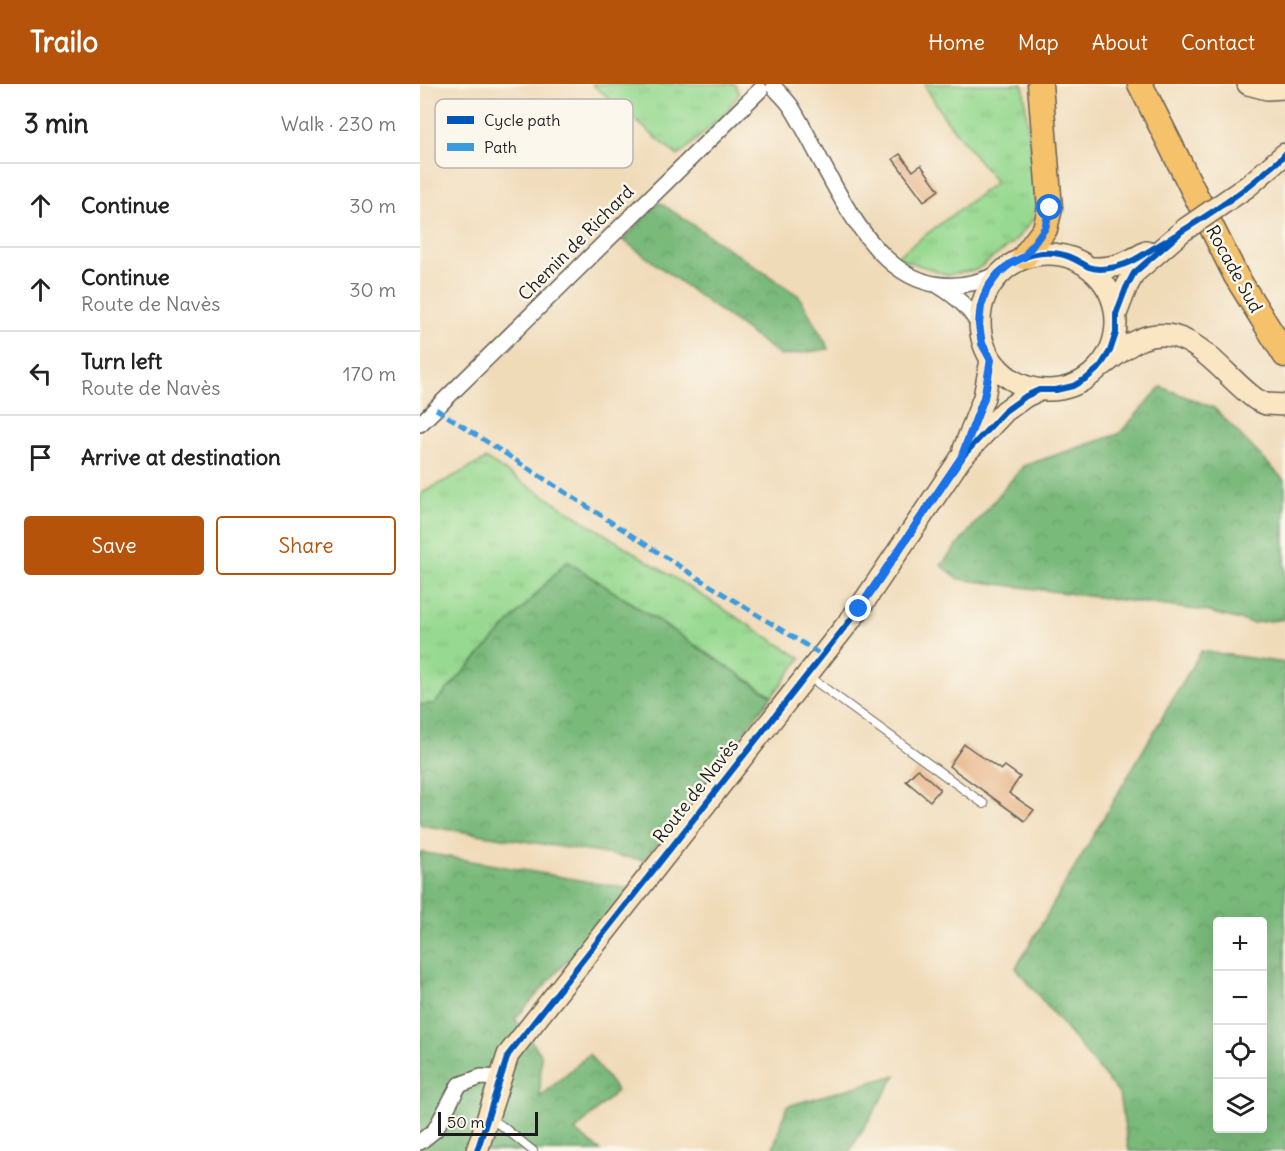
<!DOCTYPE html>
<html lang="en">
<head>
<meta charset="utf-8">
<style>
	body { margin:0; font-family:Delius,sans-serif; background:#f2f2f2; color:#222 }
	.controls { position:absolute; right:18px; bottom:18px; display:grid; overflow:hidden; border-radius:6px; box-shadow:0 6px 24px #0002 }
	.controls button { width:54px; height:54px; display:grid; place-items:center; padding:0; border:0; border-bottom:2px solid #e0e0e0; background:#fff; color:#222; font:30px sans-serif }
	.scale { position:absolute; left:18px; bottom:15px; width:100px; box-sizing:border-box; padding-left:6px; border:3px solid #1c1c1c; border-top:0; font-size:16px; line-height:21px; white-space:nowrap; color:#1c1c1c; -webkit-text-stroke:4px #fbf7ec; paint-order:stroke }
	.stop { position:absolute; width:18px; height:18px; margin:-14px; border:4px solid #1a73e8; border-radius:50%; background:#fff }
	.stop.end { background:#1a73e8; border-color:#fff; box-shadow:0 2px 6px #0008 }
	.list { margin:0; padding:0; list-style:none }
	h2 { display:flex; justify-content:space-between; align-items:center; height:78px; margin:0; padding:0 24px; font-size:26px }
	h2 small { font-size:20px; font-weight:400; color:#767676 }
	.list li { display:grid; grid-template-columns:39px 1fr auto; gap:18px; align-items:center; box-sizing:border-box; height:84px; padding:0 24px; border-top:2px solid #e0e0e0 }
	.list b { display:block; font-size:22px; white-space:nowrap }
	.list p { margin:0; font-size:20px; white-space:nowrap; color:#767676 }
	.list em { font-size:20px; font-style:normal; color:#767676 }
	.actions { display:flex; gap:12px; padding:18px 24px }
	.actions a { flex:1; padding:14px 0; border:2px solid #b45309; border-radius:6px; text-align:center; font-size:21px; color:#b45309 }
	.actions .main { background:#b45309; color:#fff }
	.icon { flex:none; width:33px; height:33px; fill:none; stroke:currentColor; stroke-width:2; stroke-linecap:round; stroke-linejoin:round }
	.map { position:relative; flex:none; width:865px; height:1067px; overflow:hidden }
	header { display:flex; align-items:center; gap:36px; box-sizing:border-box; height:84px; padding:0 30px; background:#b45309; color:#fff }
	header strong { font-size:28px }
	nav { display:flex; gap:33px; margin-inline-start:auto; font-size:21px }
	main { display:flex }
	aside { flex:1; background:#fff }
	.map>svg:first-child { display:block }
	.grass { fill:url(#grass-tufts); stroke:#5a7a56; stroke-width:1.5 }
	.forest { fill:url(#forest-crowns); stroke:#4a6a4b; stroke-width:1.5; fill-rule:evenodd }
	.building { fill:#e7b385 }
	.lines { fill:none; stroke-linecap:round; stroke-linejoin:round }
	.service-casing { stroke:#665f53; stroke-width:10 }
	.minor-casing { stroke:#665f53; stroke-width:18 }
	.secondary-casing { stroke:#665f53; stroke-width:24 }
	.primary-casing { stroke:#665f53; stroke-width:27 }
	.service { stroke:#fff; stroke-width:8 }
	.minor { stroke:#fff; stroke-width:15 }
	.secondary { stroke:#fbe6c4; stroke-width:21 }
	.primary { stroke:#f5c16b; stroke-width:24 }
	.secondary-bridge-casing { stroke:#665f53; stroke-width:24; stroke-linecap:butt }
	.secondary-bridge { stroke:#fbe6c4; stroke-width:21 }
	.quiet { stroke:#3c9bdf; stroke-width:4.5; stroke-dasharray:9 4.5; stroke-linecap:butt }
	.cycleway-casing { stroke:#fbf7ec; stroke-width:10 }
	.cycleway { stroke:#0057b8; stroke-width:6 }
	.route { stroke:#1a73e8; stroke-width:8 }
	.labels { text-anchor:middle; stroke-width:5; stroke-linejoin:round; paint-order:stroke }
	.street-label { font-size:18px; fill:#1c1c1c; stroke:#fbf7ec }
	.key { fill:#fbf7ec; stroke:#b8b5ae; stroke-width:1.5 }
	.key-label { font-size:16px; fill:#1c1c1c }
</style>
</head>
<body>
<header>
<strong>Trailo</strong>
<nav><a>Home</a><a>Map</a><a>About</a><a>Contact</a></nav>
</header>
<main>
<aside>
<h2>3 min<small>Walk · 230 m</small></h2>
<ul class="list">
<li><svg class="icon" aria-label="ahead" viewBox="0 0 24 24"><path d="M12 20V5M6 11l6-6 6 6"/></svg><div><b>Continue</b></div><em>30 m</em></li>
<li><svg class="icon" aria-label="ahead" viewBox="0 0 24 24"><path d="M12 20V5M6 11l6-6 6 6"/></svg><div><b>Continue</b><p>Route de Navès</p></div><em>30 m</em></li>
<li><svg class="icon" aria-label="left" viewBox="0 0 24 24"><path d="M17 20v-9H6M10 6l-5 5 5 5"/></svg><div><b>Turn left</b><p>Route de Navès</p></div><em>170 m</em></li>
<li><svg class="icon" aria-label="arrive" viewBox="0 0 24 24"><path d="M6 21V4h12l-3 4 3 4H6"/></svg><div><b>Arrive at destination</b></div></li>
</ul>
<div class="actions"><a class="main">Save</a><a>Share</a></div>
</aside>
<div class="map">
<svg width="865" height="1067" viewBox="0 0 865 1067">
	<defs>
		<pattern id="grass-tufts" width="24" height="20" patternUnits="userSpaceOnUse" patternTransform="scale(1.5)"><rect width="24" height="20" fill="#97d990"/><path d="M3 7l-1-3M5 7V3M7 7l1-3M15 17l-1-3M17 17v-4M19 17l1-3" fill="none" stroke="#82ba7c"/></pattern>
		<pattern id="forest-crowns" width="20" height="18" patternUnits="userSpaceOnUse" patternTransform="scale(1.5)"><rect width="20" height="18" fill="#79b97a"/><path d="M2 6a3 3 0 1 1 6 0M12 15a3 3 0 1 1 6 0" fill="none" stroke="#689e69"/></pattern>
	</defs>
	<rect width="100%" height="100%" fill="#fbf7ec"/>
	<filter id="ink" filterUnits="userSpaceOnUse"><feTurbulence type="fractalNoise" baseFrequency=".0167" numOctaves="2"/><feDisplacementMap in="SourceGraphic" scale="12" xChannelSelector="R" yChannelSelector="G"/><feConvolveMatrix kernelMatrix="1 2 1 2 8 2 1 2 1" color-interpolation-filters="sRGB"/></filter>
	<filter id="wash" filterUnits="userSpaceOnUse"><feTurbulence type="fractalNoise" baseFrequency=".008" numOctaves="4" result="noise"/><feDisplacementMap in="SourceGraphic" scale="24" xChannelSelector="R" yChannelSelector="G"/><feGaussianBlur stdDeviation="1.35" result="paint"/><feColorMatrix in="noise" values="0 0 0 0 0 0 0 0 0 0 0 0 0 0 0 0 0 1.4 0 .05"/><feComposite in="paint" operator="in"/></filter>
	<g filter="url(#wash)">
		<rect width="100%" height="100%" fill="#f0dbb9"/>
		<path class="grass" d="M 172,0 L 315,0 L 319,10 L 302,33 L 258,72 Z
			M 504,0 L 603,0 L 617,122 L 611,138 L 593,159 L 556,186 L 527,191 L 476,173 L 576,98 L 524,33 Z
			M 66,375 L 381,574 L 352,612 L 147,477 L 14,620 L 0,621 L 0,410 Z"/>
		<path class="forest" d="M 239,118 L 379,212 L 409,265 L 361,272 L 203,156 Z
			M 741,303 L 794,324 L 865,397 L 865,535 L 832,539 L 785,527 L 539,495 L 521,481 L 603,382 L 699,350 Z
			M 147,477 L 352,612 L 224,776 L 0,741 L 0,621 L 14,620 Z
			M 781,567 L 865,579 L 865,1067 L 709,1067 L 699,1010 L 596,884 ZM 798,838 L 842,838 L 842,1044 L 798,1044 Z
			M 0,768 L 211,805 L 95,935 L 121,970 L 120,1013 L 169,970 L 197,1007 L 155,1047 L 181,1067 L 0,1067 Z
			M 476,991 L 430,1067 L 352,1067 L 367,1022 Z"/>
		<g id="blocks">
			<path class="building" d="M 480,70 L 493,87 L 501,81 L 519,106 L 504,117 L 473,75 Z
				M 544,660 L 581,686 L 585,682 L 600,693 L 589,709 L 614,726 L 605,737 L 529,682 Z
				M 498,685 L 520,705 L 510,717 L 486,697 Z"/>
		</g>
	</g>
	<g filter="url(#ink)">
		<use href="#blocks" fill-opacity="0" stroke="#665f53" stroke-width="1.5"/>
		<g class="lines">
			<defs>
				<path id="service" d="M 388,592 L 564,720
					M 69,1034 L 82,1042 L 113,1067"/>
				<path id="minor" d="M 354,3 C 360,10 367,16 372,24 C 419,100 461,243 578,190
					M 519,202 C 536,212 549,223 559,241
					M 0,340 L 340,6
					M 0,1058 L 15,1046 L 39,1001 L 61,993 L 80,994"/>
				<path id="secondary" d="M 828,0 L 847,5 L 865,4
					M 828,102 L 865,70
					M560 238a68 68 0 1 1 136 0a68 68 0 1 1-136 0Z
					M 671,184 C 694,185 707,179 726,168
					M 696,230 L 706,204 L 714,189 L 759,150
					M 683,281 C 695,272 707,261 721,255 C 771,235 802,292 837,316 L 846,320 L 865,321
					M 544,365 L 564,313 L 571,276
					M 57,1067 L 88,971 L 439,525 L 541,374 L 585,327 L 606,312 L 619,306"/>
				<path id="primary" d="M 720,0 L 816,192 L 865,271
					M 604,173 L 625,145 L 630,124 L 620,0"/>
			</defs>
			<use href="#service" class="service-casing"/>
			<use href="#minor" class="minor-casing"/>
			<use href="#secondary" class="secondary-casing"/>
			<use href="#primary" class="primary-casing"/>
			<use href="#service" class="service"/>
			<use href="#minor" class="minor"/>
			<use href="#secondary" class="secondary"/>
			<use href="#primary" class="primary"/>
			<defs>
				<path id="secondary-bridge" d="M 761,148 L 828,102"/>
			</defs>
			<use href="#secondary-bridge" class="secondary-bridge-casing"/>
			<use href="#secondary-bridge" class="secondary-bridge"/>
			<path class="quiet" d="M 16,325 L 278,494 L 402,571"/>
			<defs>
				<path id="cycleway" d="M 544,366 C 554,338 569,309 570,279 C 571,272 564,265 562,258 C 557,241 558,221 567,205 C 580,180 612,164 640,170 C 651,172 659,178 669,183 C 678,187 695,184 705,180 C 714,177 724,170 732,165 C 770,143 809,119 842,91 C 849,84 859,78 865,70
					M 57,1067 L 88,971 L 439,525 L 541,374 L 585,327 L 606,312 L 619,306 L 636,306 L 653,302 L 667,294 L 680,283 L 690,267 L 696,249 L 696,230 L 706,204 L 714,189 L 759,150"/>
			</defs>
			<use href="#cycleway" class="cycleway-casing"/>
			<use href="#cycleway" class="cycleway"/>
		</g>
	</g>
	<g class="lines" filter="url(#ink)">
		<path class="route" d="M 439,525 L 541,374 L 564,314 L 571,276 L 562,260 L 559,241 L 561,222 L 567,205 L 578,190 L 590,180 L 604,173 L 625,144 L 630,124"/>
	</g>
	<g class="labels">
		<g class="street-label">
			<text transform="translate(156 159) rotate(-45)" y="6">Chemin de Richard</text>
			<text transform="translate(814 185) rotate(61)" y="6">Rocade Sud</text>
			<text transform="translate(276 707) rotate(-52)" y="6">Route de Navès</text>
		</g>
	</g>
	<rect x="15" y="15" width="198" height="69" rx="9" class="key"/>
	<rect x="27" y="32" width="27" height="8" fill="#0057b8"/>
	<rect x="27" y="59" width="27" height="8" fill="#3c9bdf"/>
	<g class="key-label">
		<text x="64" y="42">Cycle path</text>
		<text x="64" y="69">Path</text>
	</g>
</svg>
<div class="controls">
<button>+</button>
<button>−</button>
<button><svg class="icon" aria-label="locate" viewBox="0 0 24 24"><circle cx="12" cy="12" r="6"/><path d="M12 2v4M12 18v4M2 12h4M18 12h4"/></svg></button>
<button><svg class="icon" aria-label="layers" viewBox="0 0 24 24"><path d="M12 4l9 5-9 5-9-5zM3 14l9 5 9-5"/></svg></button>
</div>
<div class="scale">50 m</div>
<div class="stop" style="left:630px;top:124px"></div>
<div class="stop end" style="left:439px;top:525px"></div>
</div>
</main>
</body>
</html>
